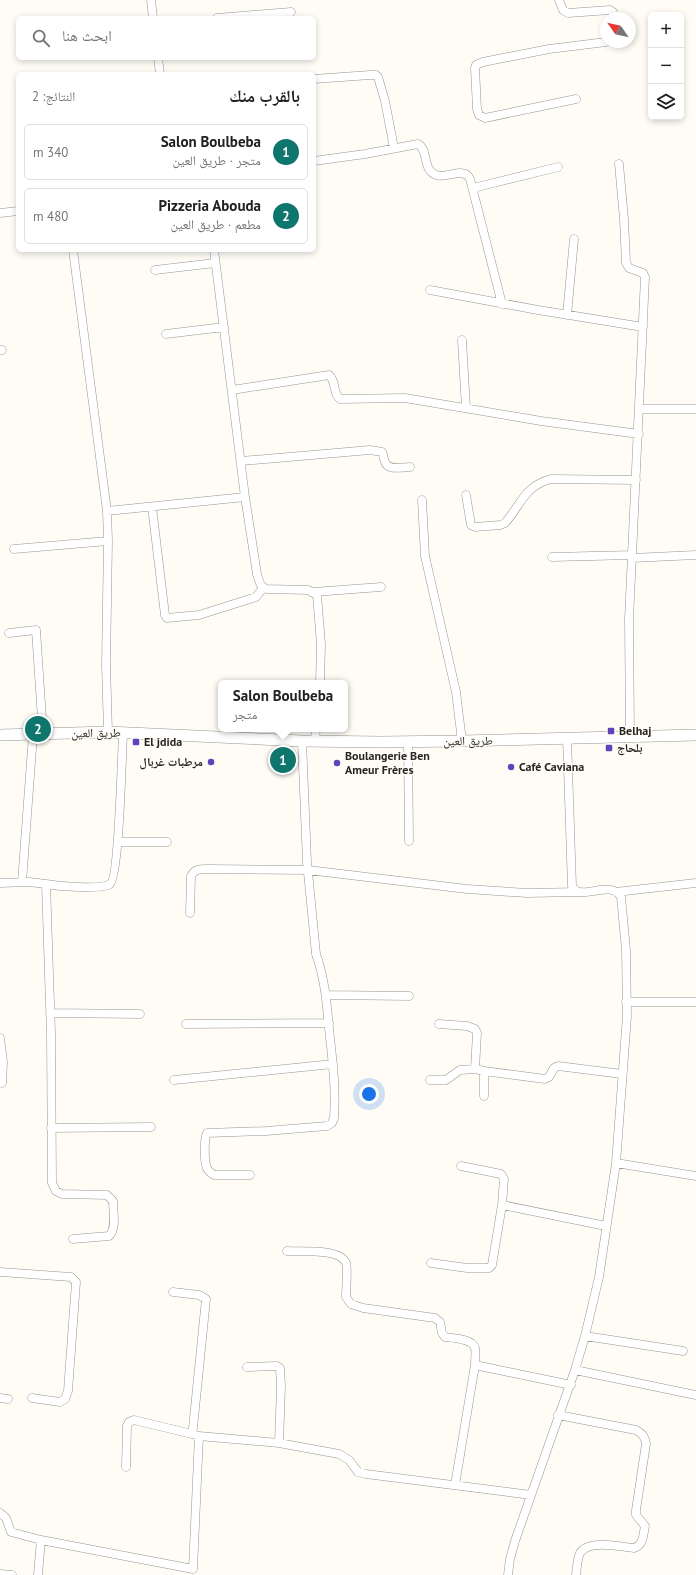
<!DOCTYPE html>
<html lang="ar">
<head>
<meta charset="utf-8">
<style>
	body { margin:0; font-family:"PT Sans","Noto Naskh Arabic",sans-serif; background:#f2f2f2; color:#202124; direction:rtl }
	.controls { position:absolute; right:12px; top:12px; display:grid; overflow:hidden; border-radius:6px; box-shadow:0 2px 6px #0003 }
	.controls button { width:36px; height:36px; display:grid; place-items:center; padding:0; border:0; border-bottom:1px solid #e0e0e0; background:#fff; color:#202124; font:20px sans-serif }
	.compass { position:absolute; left:600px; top:12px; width:36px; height:36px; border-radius:50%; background:#fff; box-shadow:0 2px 6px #0003; rotate:304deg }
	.you { position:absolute; left:369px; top:1094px; width:14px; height:14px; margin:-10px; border:3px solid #fff; border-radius:50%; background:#1a73e8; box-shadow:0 0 0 6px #1a73e833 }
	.badge { display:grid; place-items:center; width:26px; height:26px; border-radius:50%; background:#0f766e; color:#fff; font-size:13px; font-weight:700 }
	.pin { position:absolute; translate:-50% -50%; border:2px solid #fff; box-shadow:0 1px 4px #0006 }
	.popup { position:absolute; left:218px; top:680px; width:130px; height:52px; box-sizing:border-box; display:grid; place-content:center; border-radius:6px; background:#fff; filter:drop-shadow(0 1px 3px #0005); font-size:13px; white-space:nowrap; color:#757577 }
	.popup b { font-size:15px; color:#202124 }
	.popup::after { content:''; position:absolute; left:50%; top:100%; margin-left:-8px; border:8px solid transparent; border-top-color:#fff }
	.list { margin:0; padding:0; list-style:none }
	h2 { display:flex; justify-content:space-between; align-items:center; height:52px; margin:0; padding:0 16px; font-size:17px }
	h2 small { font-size:13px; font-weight:400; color:#757577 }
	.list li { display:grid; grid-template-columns:26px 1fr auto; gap:12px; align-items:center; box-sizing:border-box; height:56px; margin:0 8px 8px; padding:0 8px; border:1px solid #e0e0e0; border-radius:6px }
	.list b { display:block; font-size:15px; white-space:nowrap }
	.list p { margin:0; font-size:13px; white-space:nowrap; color:#757577 }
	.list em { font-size:13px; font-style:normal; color:#757577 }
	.icon { flex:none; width:22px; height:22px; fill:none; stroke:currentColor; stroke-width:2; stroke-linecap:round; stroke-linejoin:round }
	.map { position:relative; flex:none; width:696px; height:1575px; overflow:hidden; direction:ltr }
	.search { position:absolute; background:#fff; box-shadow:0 2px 6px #0003; left:16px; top:16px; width:300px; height:44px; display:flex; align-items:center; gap:10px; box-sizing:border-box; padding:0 14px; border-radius:6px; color:#757577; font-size:15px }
	.panel { position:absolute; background:#fff; box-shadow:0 2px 6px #0003; left:16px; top:72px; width:300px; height:180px; border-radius:6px; direction:rtl }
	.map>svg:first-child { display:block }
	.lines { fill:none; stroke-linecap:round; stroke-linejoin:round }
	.street-casing { stroke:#96958f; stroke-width:9 }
	.secondary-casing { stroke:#96958f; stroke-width:12 }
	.street { stroke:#fff; stroke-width:8 }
	.secondary { stroke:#fff; stroke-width:11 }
	.poi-dot { fill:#5f43bb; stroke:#fefcf5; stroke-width:1.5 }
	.labels { text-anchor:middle; stroke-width:3; stroke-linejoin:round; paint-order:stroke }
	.poi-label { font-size:12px; font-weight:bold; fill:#272624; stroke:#fefcf5; text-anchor:start }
	.street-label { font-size:12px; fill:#272624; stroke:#fefcf5 }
</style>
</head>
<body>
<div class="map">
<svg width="696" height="1575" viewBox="0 0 696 1575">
	<rect width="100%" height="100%" fill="#fefcf5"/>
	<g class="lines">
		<defs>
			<path id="street" d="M 151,0 L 153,18
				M 559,0 L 563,10 L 568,13 L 610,10 L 613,12 L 614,18
				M 217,18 L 291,12
				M 158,58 L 160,74
				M 314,79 L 370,75 L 376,75 L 378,77 L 385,101 L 394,148
				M 576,99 L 485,118 L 479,115 L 477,109 L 475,68 L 476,65 L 483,62 L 549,49 L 606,42
				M 314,161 L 365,154 L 418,144 C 429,150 422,170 436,175 C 447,179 464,166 470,179 L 502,304
				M 619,164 L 624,219 L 626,263 L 629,268 L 643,273 L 645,277 L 629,619 L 630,737
				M 473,188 L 558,167
				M 0,213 L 18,211
				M 73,250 L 107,511 L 108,541 L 106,664 L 108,732
				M 214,250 L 245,497 L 257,574 C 259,581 260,587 267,589 L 308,590 L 317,595 L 321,644 L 320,683
				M 155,270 L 215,263
				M 430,290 L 538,310 L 643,327
				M 567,315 L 574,239
				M 166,334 L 224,327
				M 462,340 L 466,408
				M 0,350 L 2,350
				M 232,390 L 329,375 C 337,382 332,393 340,399 L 405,398 L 541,421 L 639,434
				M 640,409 L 696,409
				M 241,461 L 370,450 L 382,452 C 384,455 383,458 385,462 C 388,471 402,467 410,467
				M 466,495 L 471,525 L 475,527 L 500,525 L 505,523 C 521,505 524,486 551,479 L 636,480
				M 422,500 L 425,556 L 456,692 L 462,741
				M 152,507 L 165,615 L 167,618 L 199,615 L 256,597 L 263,588
				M 107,511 L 245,497
				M 14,549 L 108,541
				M 552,557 L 632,555
				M 632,558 L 696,555
				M 313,592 L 381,587
				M 9,633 L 36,630 L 43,734
				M 315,741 L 316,729
				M 408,741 L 409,841
				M 118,842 L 167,842
				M 22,882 L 33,735
				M 0,883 L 29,882 L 46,884
				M 616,892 L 696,883
				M 190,913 L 191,876 C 195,868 202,869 210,869 L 308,870 L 467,889 L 527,893 L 579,892
				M 327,995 L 409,996
				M 626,1002 L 696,1002
				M 50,1013 L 140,1014
				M 186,1024 L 329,1023
				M 439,1024 L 467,1026 L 475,1029 L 477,1033 L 475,1069 L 484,1071
				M 0,1038 L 3,1062 L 2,1083
				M 174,1080 L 333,1064
				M 430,1080 L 446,1080 L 460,1070 L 475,1069
				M 484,1096 L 484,1071 L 545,1079 L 549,1077 L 554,1068 L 558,1066 L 622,1074
				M 51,1128 L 151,1127
				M 616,1163 L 696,1176
				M 461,1166 L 501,1174 L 504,1179 L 502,1205 L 606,1226
				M 250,1175 L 214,1175 C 211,1173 208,1171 207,1168 C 204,1162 204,1139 207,1133 L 266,1131 L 327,1126 L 332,1123 L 334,1118 C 336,1091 333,1064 330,1038 C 327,1009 326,982 316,954 L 307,862 L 302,741
				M 73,1239 L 109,1236 C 117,1229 113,1211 113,1201 L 107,1195 L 62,1194 L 56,1191 L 52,1183 L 51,1034 L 46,884 C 57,886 102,890 110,884 C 119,878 122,751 123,733
				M 287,1251 C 301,1252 340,1248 346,1263 C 348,1268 346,1290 346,1297 L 351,1304 L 363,1308 L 435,1318 L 440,1322 L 442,1333 L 445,1337 C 453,1338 473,1339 475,1348 C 476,1353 475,1360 475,1365 L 571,1385
				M 431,1263 L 467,1268 L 489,1268 L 492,1265 L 502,1205
				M 0,1272 L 71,1277 L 76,1282 L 68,1391 L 65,1399 L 60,1402 L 32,1398
				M 173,1292 L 199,1295 L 206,1299 L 193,1428 L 192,1434 L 199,1436
				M 585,1336 L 683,1351
				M 247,1367 L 277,1366 L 280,1368 L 281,1386 L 279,1443
				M 575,1370 L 696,1395
				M 0,1398 L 8,1399
				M 558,1415 L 636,1430 C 643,1434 645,1437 646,1444 L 636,1510 L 636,1515 L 645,1526 C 643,1534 644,1545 634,1548 C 621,1547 588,1539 580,1553 C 577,1559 577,1568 576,1575
				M 126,1467 L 127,1426 L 129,1422 L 134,1420 L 192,1434
				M 455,1485 L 475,1365
				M 0,1513 L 6,1518 L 11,1532 L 41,1540 L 193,1569 L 199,1436 L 279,1443 L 339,1454 L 349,1460 L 358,1472 L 366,1474 L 531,1495
				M 0,1574 L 12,1575
				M 38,1575 L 41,1540
				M 508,1575 L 510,1559 L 515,1541 L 575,1370 L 585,1336 L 599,1277 L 616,1163 L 627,1016 L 626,950 L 621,897 C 610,878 581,903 572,886 L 567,738"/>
			<path id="secondary" d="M 0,735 L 108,732 L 302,741 L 381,742 L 462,741 L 696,735"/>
		</defs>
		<use href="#street" class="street-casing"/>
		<use href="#secondary" class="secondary-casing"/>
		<use href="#street" class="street"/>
		<use href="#secondary" class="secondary"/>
	</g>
	<g class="poi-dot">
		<rect x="607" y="727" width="8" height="8" rx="2"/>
		<rect x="132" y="738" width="8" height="8" rx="2"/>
		<rect x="605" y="744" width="8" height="8" rx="2"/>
		<circle cx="211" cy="762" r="4"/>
		<circle cx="337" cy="763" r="4"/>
		<circle cx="511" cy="767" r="4"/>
	</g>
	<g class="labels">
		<g class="poi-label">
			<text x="619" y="735">Belhaj</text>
			<text x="144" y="746">El jdida</text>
			<text x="617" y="752">بلحاج</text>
			<text x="345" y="760">Boulangerie Ben<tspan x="345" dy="14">Ameur Frères</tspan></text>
			<text x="203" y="766" text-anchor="end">مرطبات غربال</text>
			<text x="519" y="771">Café Caviana</text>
		</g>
		<g class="street-label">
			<text transform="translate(96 733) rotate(-1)" y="4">طريق العين</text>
			<text transform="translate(468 741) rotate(-1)" y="4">طريق العين</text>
		</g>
	</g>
</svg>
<div class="controls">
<button>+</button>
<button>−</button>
<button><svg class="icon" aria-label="layers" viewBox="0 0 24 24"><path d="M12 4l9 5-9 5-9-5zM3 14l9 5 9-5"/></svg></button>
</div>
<svg class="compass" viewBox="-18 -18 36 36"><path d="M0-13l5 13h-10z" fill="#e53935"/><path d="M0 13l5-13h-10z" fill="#757577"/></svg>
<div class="you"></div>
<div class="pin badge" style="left:283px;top:760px">1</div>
<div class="popup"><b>Salon Boulbeba</b>متجر</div>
<div class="pin badge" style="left:38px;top:729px">2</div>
<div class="search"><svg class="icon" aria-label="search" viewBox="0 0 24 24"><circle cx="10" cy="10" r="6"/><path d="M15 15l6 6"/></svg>ابحث هنا</div>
<section class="panel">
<h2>بالقرب منك<small>النتائج: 2</small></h2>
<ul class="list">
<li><span class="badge">1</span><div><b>Salon Boulbeba</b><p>متجر · طريق العين</p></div><em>340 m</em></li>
<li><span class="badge">2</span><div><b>Pizzeria Abouda</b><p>مطعم · طريق العين</p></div><em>480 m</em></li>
</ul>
</section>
</div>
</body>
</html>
